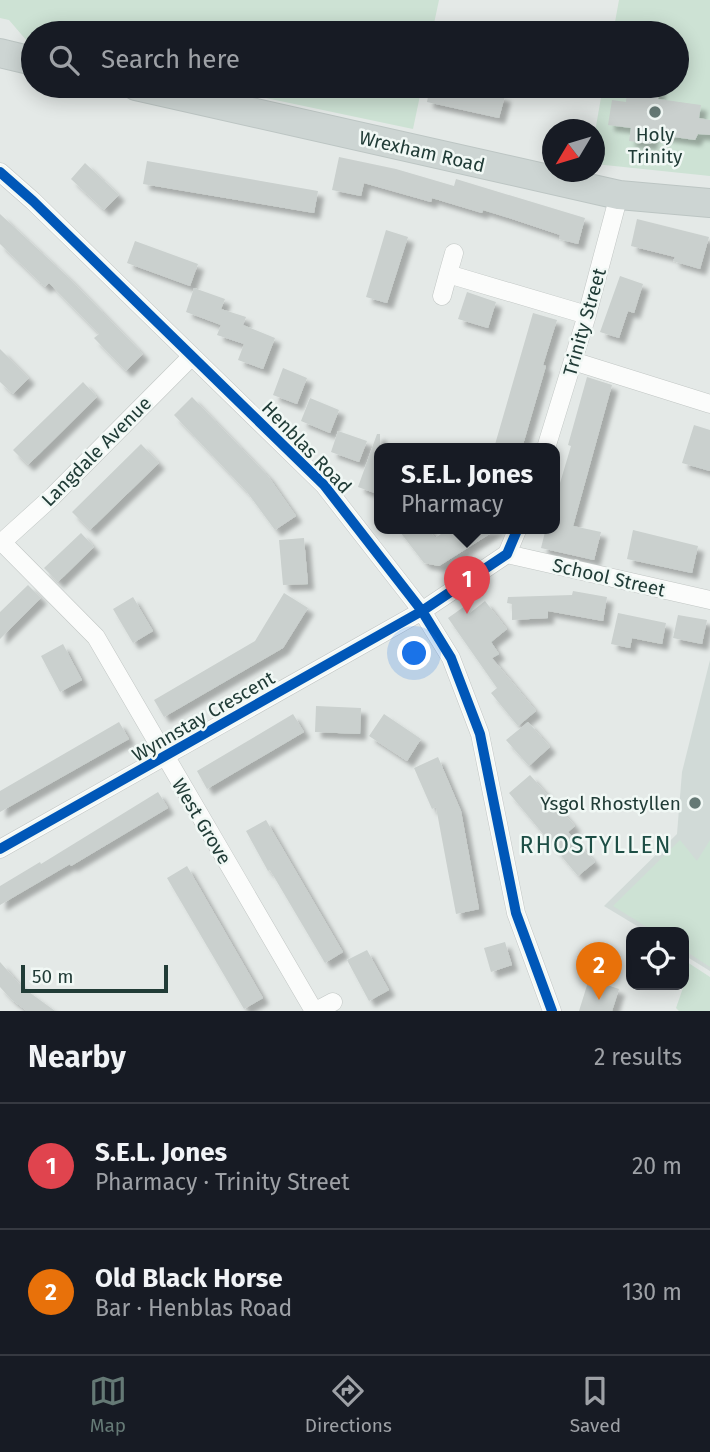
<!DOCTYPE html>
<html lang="en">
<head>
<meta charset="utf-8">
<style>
	body { margin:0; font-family:"Fira Sans",sans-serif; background:#242831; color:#f1f3f6 }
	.controls { position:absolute; right:21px; bottom:21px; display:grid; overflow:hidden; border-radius:14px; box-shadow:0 4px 18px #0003 }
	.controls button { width:63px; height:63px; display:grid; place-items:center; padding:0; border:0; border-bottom:2px solid #363941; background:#171b24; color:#f1f3f6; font:35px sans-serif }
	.compass { position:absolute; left:542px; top:119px; width:63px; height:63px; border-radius:50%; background:#171b24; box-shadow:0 4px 18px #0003; rotate:232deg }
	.scale { position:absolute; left:21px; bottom:18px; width:147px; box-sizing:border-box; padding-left:7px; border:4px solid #213c37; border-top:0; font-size:19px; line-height:24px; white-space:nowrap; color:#213c37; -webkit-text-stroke:5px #f1f8f5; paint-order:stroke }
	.you { position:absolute; left:415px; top:654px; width:24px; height:24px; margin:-18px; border:5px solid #fff; border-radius:50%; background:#1a73e8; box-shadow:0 0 0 10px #1a73e833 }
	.badge { display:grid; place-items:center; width:46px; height:46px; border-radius:50%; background:#657975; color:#fff; font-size:23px; font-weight:700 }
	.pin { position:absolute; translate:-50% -58px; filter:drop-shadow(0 2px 4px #0008) }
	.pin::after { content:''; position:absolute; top:37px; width:24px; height:21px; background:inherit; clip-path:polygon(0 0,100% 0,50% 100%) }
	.popup { position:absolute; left:374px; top:443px; width:186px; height:91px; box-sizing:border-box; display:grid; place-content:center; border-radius:14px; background:#171b24; filter:drop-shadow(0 2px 5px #0005); font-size:23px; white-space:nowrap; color:#9ea1a6 }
	.popup b { font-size:26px; color:#f1f3f6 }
	.popup::after { content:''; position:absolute; left:50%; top:100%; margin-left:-14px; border:14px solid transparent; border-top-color:#171b24 }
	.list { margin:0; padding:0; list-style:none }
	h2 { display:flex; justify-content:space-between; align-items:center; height:91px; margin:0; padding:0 28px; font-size:30px }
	h2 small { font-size:23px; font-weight:400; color:#9ea1a6 }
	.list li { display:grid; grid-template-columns:46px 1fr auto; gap:21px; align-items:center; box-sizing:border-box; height:126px; padding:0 28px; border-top:2px solid #363941 }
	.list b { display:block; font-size:26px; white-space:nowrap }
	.list p { margin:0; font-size:23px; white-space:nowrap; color:#9ea1a6 }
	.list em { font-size:23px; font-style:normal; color:#9ea1a6 }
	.icon { flex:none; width:38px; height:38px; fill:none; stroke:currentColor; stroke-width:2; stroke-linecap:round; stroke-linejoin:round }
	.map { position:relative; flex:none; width:710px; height:1011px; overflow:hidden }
	.search { position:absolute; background:#171b24; box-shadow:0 4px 18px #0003; left:21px; right:21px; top:21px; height:77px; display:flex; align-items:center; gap:18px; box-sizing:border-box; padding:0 24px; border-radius:38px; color:#9ea1a6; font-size:26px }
	.sheet { height:343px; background:#171b24 }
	nav { display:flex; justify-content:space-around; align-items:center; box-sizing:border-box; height:98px; border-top:2px solid #363941; background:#171b24; font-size:19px; color:#9ea1a6 }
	nav a { display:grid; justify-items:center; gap:4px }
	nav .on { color:#657975 }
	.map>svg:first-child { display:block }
	.built { fill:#d1dad7 }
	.green { fill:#cde2d4 }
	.building { fill:#cad0ce; filter:url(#shadow) }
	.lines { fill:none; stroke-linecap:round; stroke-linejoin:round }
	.street-casing { stroke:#c1c6c4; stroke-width:19 }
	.primary-casing { stroke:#bcc5c3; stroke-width:30 }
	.street { stroke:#fbfcfb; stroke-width:18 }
	.primary { stroke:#cdd5d3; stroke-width:28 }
	.cycleway-casing { stroke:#f1f8f5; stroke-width:15 }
	.cycleway { stroke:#0057b8; stroke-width:10 }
	.poi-dot { fill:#657975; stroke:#f1f8f5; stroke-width:2.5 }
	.labels { text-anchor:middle; stroke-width:5; stroke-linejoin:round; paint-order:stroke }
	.poi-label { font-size:19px; fill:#213c37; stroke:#f1f8f5 }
	.street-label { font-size:19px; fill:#213c37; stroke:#f1f8f5 }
	.quarter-label { font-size:23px; letter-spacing:2px; fill:#1d4e45; stroke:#f1f8f5 }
</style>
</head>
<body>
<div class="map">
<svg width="710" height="1011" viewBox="0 0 710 1011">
	<defs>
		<filter id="shadow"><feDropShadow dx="6" dy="6" stdDeviation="2" flood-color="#0004"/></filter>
	</defs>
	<rect width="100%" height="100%" fill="#e4e9e7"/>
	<path class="built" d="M 710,660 L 710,971 L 684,955 L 684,932 L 647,932 L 604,906 L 677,834 L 682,772 Z"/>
	<path class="green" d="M 0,0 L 439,0 L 432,33 L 33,33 L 33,48 L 9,20 L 0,18 Z
		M 619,0 L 710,0 L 710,176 L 595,164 L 595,132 L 603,86 L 677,86 L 677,33 L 613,33 Z
		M 209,86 L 422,86 L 413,129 Z
		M 680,840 L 697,861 L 710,840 L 710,967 L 684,950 L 684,932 L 655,932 L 613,906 Z
		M 684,960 L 710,977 L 710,1011 L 679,1011 L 676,1008 L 684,985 Z"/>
	<path class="building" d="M 430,86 L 476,86 L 476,89 L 505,96 L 499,118 L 427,102 Z
		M 642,86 L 660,86 L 658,99 L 701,105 L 699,118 L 710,120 L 710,135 L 698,134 L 695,140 L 653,134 L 651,144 L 629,141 L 631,128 L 608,125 L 612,100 L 626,102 L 627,91 L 641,93 Z
		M 339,157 L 396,169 L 454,186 L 456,179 L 585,218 L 578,244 L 559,239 L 560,235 L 509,218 L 483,210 L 482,213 L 432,198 L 431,202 L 364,183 L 361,196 L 332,190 Z
		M 147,161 L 318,191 L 314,213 L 143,184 Z
		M 85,163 L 119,195 L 104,210 L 71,179 Z
		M 0,214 L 69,278 L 143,354 L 126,371 L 94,338 L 99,334 L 49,283 L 45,287 L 0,244 Z
		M 637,219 L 709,237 L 700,269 L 673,261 L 675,257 L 631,246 Z
		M 386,230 L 408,237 L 387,303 L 366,297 Z
		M 135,241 L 198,264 L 190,286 L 127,263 Z
		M 620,276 L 643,284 L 634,313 L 628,311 L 619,338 L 600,332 Z
		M 194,288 L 225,299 L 221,309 L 246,317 L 243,325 L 275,338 L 263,369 L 238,360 L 244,344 L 217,335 L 221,325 L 186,312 Z
		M 467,292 L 496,302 L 488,328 L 458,319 Z
		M 533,313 L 557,320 L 543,365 L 546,366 L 522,448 L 494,448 Z
		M 0,349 L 29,378 L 13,394 L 0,382 Z
		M 283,368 L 307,378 L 297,404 L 273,395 Z
		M 587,377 L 612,385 L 573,526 L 601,532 L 594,560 L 541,548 L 546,528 L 555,528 L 555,500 L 571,446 L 568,445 Z
		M 83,382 L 97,397 L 28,465 L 13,450 Z
		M 192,397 L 268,476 L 296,516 L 275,530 L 247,492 L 174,415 Z
		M 310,398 L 339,410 L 330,433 L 301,421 Z
		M 694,425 L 710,430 L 710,471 L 682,463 Z
		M 338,431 L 367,441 L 359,462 L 331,452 Z
		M 377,434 L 380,434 L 380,495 L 358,487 Z
		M 141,444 L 159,463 L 90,530 L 72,512 Z
		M 397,528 L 428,528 L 435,538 L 450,528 L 499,528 L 439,566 L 424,563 Z
		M 633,530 L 698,546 L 692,573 L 627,559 Z
		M 81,533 L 94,547 L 58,582 L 44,568 Z
		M 304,538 L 308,584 L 283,585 L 279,540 Z
		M 28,585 L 41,598 L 0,639 L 0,612 Z
		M 573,591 L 607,597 L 603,621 L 548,611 L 548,618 L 512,620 L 512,604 L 507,603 L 508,597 L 572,595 Z
		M 284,593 L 308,608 L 283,648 L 164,717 L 154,700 L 255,641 Z
		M 133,597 L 153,631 L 133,643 L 113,609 Z
		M 485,601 L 507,629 L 491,642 L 499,654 L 492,658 L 536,711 L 518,726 L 491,693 L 497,688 L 448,618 L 465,606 L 470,613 Z
		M 618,613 L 666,623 L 662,644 L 632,638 L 630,648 L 611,644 Z
		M 678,615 L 707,620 L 702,644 L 673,638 Z
		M 63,644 L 82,680 L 60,692 L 41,656 Z
		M 316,706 L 361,708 L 360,734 L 315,732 Z
		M 293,714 L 304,732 L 207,789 L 197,771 Z
		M 384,714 L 421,739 L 407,761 L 369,736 Z
		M 119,722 L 129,739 L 0,812 L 0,791 Z
		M 528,722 L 550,747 L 529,766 L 506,740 Z
		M 438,757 L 461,811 L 479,909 L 456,914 L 436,807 L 432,809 L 414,768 Z
		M 530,775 L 575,826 L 568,832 L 595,862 L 578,876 L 509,793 Z
		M 158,792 L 168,808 L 71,866 L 70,864 L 0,905 L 0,886 L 40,862 L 41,864 Z
		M 266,820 L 343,952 L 325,963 L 270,870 L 268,871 L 246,831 Z
		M 187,866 L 263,998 L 244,1009 L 167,878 Z
		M 505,942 L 512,965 L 491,972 L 484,948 Z
		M 367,950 L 389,990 L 369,1001 L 347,960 Z
		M 0,962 L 22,987 L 55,1011 L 27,1011 L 11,999 L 0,987 Z
		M 589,979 L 619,989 L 612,1011 L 579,1011 Z"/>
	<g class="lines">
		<defs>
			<path id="street" d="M 0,172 L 33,201 L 324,485 L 422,611 L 451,658 L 480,734 L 516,913 L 552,1011
				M 454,253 L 448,274 L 587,315
				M 442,296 L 448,274
				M 573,361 L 710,404
				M 546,448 L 587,315 L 619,195
				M 2,542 L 96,637 L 314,1011
				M 0,544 L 53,496 L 191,357
				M 507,554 L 710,600
				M 0,849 L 422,611 L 507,554 L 518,528
				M 316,1011 L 333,1002"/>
			<path id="primary" d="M 0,53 L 33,61
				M 136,86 L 619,195 L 710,203"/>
		</defs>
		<use href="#street" class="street-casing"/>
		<use href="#primary" class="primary-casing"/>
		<use href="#street" class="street"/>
		<use href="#primary" class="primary"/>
		<defs>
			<path id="cycleway" d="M 0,172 L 33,201 L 324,485 L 422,611 L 451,658 L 480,734 L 516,913 L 552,1011
				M 0,849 L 422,611 L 507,554 L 518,528"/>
		</defs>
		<use href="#cycleway" class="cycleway-casing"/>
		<use href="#cycleway" class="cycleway"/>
	</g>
	<g class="poi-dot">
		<circle cx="655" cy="112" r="7"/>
		<circle cx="695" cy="803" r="7"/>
	</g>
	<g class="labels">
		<g class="poi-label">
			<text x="655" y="141">Holy<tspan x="655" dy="22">Trinity</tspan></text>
			<text x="681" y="810" text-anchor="end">Ysgol Rhostyllen</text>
		</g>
		<g class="street-label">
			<text transform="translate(422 151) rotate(13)" y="7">Wrexham Road</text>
			<text transform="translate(584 322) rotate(-74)" y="7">Trinity Street</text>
			<text transform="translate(307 447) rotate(46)" y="7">Henblas Road</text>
			<text transform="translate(96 451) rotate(-45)" y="7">Langdale Avenue</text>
			<text transform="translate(609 577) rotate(13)" y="7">School Street</text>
			<text transform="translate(203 716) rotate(-30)" y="7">Wynnstay Crescent</text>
			<text transform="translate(202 821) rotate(59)" y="7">West Grove</text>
		</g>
		<g class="quarter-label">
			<text x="596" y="853">RHOSTYLLEN</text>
		</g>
	</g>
</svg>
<div class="controls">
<button><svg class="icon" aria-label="locate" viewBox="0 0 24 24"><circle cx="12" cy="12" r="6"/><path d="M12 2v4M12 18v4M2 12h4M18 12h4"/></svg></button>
</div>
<svg class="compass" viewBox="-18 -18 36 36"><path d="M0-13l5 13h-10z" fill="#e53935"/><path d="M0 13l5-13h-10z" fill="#9ea1a6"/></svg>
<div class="scale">50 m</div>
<div class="you"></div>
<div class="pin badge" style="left:467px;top:614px;background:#e0444e">1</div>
<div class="popup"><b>S.E.L. Jones</b>Pharmacy</div>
<div class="pin badge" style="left:599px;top:1000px;background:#e8710a">2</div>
<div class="search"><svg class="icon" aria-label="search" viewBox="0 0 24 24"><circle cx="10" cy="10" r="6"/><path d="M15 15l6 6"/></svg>Search here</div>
</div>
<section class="sheet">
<h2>Nearby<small>2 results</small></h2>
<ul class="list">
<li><span class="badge" style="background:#e0444e">1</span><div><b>S.E.L. Jones</b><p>Pharmacy · Trinity Street</p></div><em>20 m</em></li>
<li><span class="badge" style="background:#e8710a">2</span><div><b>Old Black Horse</b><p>Bar · Henblas Road</p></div><em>130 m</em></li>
</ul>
</section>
<nav>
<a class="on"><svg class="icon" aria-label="map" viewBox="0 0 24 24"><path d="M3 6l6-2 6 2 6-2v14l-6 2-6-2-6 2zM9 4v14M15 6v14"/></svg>Map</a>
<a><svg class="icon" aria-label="directions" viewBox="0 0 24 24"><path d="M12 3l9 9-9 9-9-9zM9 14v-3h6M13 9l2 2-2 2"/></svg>Directions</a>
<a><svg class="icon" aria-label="saved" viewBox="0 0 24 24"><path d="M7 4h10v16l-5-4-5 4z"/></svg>Saved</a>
</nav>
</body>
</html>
